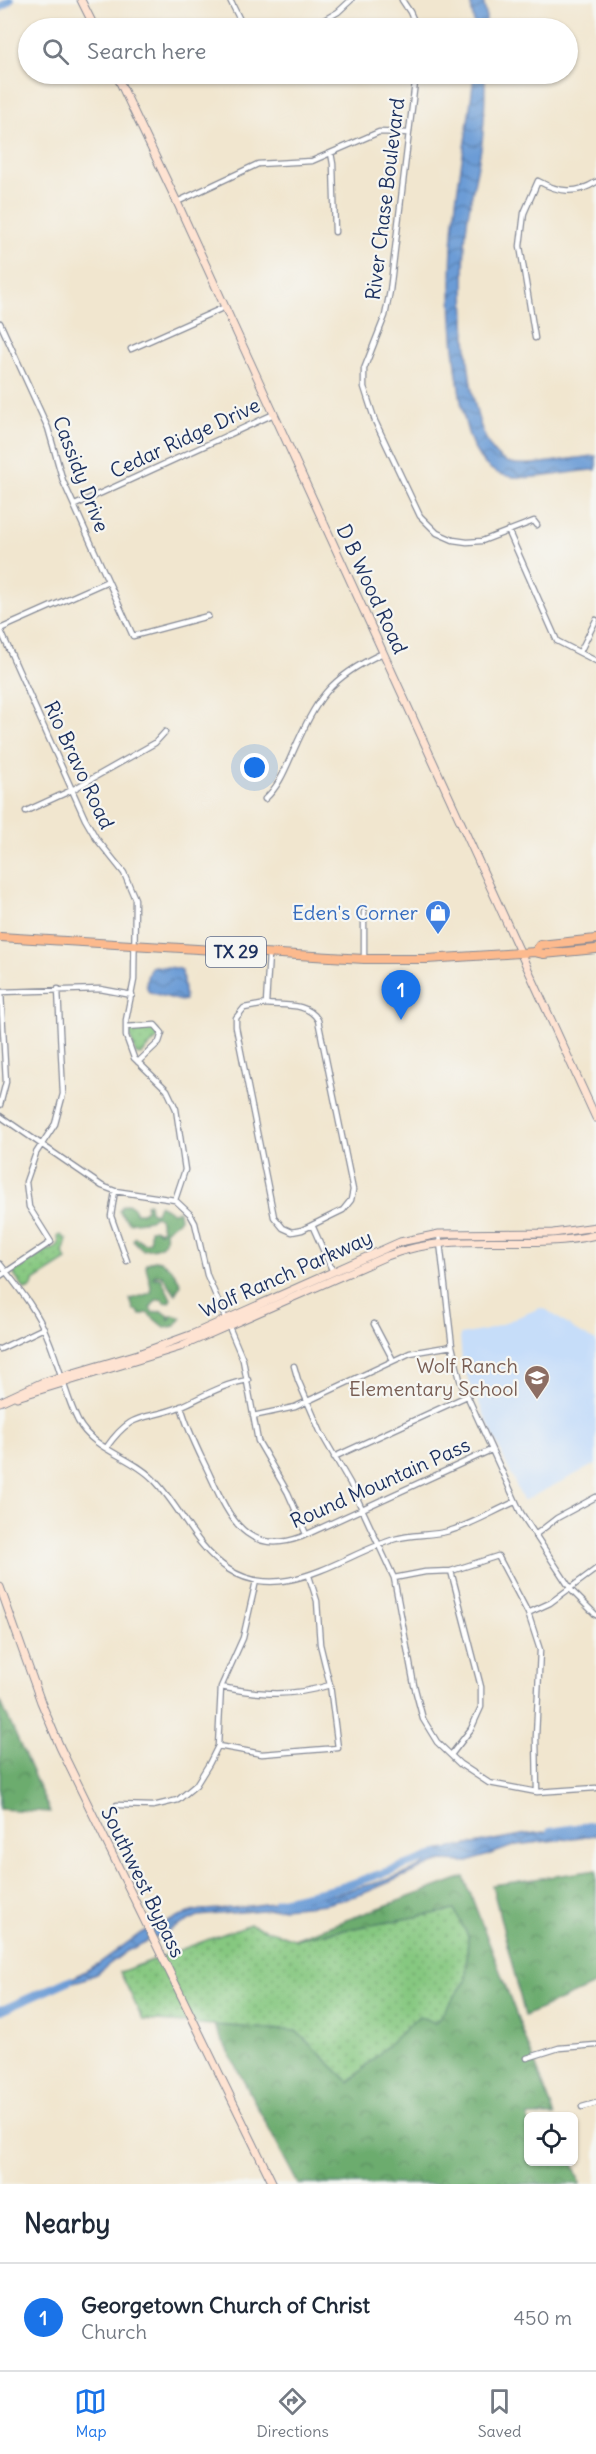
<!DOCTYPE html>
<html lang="en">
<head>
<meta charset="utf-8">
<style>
	body { margin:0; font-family:Delius,sans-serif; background:#f6f6f7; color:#1f2937 }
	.controls { position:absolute; right:18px; bottom:18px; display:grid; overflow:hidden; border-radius:9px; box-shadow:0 2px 4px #0004 }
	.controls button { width:54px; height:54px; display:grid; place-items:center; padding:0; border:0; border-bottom:2px solid #e0e1e3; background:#fff; color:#1f2937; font:30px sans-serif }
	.you { position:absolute; left:255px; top:768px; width:21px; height:21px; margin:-15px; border:4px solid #fff; border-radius:50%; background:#1a73e8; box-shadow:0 0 0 9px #1a73e833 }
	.badge { display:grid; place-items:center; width:39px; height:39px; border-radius:50%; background:#1a73e8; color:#fff; font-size:20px; font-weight:700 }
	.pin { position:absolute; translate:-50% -50px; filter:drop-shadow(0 2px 3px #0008) }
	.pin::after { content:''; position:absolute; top:32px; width:21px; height:18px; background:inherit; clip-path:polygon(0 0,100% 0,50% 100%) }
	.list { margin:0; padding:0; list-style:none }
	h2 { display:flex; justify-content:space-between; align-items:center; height:78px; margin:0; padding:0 24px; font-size:26px }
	h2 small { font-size:20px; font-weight:400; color:#747a83 }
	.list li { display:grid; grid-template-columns:39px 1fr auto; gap:18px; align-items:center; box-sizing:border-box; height:108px; padding:0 24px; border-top:2px solid #e0e1e3 }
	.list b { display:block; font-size:22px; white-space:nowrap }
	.list p { margin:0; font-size:20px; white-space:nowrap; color:#747a83 }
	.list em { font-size:20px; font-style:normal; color:#747a83 }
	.icon { flex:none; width:33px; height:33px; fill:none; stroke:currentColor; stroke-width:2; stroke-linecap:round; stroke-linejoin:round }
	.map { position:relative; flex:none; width:596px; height:2184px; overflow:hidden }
	.search { position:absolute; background:#fff; box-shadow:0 2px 4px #0004; left:18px; right:18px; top:18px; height:66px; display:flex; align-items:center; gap:15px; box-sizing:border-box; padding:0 21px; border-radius:33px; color:#747a83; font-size:22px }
	.sheet { height:186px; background:#fff }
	nav { display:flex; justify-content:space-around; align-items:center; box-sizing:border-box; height:84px; border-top:2px solid #e0e1e3; background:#fff; font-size:16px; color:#747a83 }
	nav a { display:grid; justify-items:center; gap:3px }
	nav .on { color:#1a73e8 }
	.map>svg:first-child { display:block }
	.built { fill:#c6ddf9 }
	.grass { fill:url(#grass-dots); stroke:#507c6f; stroke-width:1.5 }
	.forest { fill:url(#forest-crowns); stroke:#446e66; stroke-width:1.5 }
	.water { fill:url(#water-waves); stroke:#44669a; stroke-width:1.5 }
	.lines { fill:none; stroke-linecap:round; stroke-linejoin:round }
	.river { stroke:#6c9cd6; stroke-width:8 }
	.street-casing { stroke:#868a96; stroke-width:7 }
	.secondary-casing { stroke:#868a96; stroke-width:9 }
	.primary-casing { stroke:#868a96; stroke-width:10 }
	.street { stroke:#fff; stroke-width:4.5 }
	.secondary { stroke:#fee3d2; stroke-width:7 }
	.primary { stroke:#fcba8e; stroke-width:8 }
	.labels { text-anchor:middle; stroke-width:4.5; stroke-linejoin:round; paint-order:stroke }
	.shield { fill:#f6f6f2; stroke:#5d6b8a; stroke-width:1.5 }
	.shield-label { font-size:18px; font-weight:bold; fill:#1b2f5e }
	.street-label { font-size:20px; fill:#1b2f5e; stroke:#f6f6f2 }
	.shop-label { font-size:20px; fill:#366cbe; stroke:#f6f6f2; text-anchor:end }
	.education-label { font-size:20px; fill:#785e54; stroke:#f6f6f2; text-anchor:end }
</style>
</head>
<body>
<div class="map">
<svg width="596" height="2184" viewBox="0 0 596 2184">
	<defs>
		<pattern id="grass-dots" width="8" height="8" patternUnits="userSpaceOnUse" patternTransform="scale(1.5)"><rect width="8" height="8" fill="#86c880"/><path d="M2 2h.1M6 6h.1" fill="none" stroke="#6da36c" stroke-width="1.8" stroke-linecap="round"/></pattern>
		<pattern id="forest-crowns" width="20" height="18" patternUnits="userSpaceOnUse" patternTransform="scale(1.5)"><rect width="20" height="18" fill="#6cac6e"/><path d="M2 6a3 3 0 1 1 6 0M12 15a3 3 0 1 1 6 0" fill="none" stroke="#588c5e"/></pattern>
		<pattern id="water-waves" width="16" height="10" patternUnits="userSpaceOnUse" patternTransform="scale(1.5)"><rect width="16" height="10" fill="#6c9cd6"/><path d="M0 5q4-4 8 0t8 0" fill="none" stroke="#5880b1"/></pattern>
	</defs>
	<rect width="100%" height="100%" fill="#f6f6f2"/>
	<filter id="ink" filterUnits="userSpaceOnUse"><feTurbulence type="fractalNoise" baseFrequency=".0167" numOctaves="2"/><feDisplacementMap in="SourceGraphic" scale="12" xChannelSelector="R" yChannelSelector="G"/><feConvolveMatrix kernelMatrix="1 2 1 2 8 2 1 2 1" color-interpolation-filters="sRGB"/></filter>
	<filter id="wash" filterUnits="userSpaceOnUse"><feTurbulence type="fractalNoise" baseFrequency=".008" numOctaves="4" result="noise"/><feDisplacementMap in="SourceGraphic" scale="24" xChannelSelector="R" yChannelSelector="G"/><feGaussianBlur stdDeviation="1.35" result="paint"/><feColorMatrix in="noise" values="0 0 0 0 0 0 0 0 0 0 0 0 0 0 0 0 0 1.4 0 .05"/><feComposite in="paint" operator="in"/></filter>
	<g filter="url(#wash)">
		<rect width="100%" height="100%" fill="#f1e6cf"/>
		<path class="built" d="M 540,1308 L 547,1310 L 578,1332 L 596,1341 L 596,1464 L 523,1501 L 468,1379 L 462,1362 L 460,1335 L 487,1330 Z"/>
		<path class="grass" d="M 153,1028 L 158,1031 L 159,1037 L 141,1055 L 136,1054 L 129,1033 L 133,1029 Z
			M 61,1235 L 67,1240 L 63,1253 L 67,1260 L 34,1281 L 31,1288 L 25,1290 L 14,1275 L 14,1272 L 45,1251 L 56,1248 L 59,1244 L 58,1236 Z
			M 454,1910 L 468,1936 L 466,1981 L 435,2024 L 419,2017 L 349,2082 L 296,2031 L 143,2020 L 120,1972 L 250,1924 L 294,1939 Z"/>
		<path class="forest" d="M 149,1203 L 150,1211 L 156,1213 L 159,1205 L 172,1212 L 179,1211 L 180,1219 L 165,1231 C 168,1249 156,1248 143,1250 L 133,1240 L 135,1237 L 144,1243 L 150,1242 L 150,1230 L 154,1229 L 160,1232 L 162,1229 L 159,1218 L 155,1216 L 150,1220 L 129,1223 L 119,1211 L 122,1206 L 128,1204 L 135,1209 L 135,1213 L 142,1213 L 146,1209 L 146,1204 Z
			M 154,1260 C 167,1260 175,1274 181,1284 L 175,1294 L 162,1275 L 154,1276 L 154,1278 L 161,1278 L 171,1299 L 169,1302 L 164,1303 L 162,1299 L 156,1300 L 150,1308 L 153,1313 L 162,1311 L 169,1316 L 169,1320 L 172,1315 L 182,1318 L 175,1326 L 165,1328 L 147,1313 L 140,1315 L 138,1311 L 134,1311 L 130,1299 L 151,1293 C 152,1282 146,1274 146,1264 Z
			M 0,1700 L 50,1812 L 0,1809 Z
			M 596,1870 L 596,1984 L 525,2016 L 492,1885 Z
			M 464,1877 L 555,2116 L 528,2116 L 528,2162 L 572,2162 L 581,2184 L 298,2184 L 214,2025 L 296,2031 L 349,2082 L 419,2016 L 435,2023 L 466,1981 L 468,1936 L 454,1910 L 294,1939 Z"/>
		<path class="water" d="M 470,0 L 483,0 L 486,14 L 486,28 L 475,28 Z
			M 474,74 L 485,74 C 485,96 485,119 482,142 C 478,171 469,201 466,231 C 462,272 460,451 510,463 C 532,468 572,457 596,456 L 596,470 C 567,470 517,487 492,470 C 471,456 465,424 461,401 C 448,326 448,248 460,173 C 465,140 471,107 474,74 Z
			M 154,966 L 177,968 L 182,970 L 185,1000 L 181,1001 L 149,992 C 144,985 147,975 151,967 Z
			M 596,1826 L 596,1835 L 516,1845 L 468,1862 L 442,1861 L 432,1864 L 362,1894 L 326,1904 L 198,1916 L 127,1951 L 96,1974 L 81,1980 L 58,1986 L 98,1964 L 141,1933 L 194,1911 L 243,1907 L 336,1894 C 363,1885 398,1879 423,1865 C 429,1861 430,1855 436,1851 L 527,1834 Z"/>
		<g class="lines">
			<path class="river" d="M 0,8 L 10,0
				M 550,1832 L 596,1825
				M 277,1902 L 339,1888 L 438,1854
				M 0,2011 L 70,1980"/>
		</g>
	</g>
	<g filter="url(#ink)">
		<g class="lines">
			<defs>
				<path id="street" d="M 230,0 L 244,28
					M 402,0 L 410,12 L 417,28
					M 310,28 L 338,12 L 351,0
					M 416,74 L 390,291 L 385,316 L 364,369 L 364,387 L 375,421 L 420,516 L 437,533 L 453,540 L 467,542 L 482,541 L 534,521 L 537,525
					M 331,153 L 333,164 L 335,232
					M 177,202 L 258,164 L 312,161 L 379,132 L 409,133
					M 0,323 L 48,428 L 63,481 L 133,636 L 208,616
					M 535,338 L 520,246 L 524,213 L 538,181 C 558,192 576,195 596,182
					M 131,349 L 225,307
					M 75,505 L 274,414
					M 508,530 L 557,641 L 596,661
					M 0,629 L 85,819 L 96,838 L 124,873 L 135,899 L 134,980 L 126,1020 L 126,1036 L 134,1058 L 167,1090 L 176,1109 L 185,1170 L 175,1200
					M 0,629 L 108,581
					M 580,652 L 596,620
					M 265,799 C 279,786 285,770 293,752 C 317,699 328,678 383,653
					M 26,811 L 72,790 L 155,743 L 165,732
					M 364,912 L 364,959
					M 266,1004 C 284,1006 308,1002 318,1020 L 353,1190 L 351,1200 L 343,1210 L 302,1230 L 292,1232 L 283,1228 L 274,1217 L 236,1027 L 236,1018 L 244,1008 Z
					M 266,1004 L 269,954
					M 126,1027 L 155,1025 L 162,1033 L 159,1042 L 138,1062
					M 0,1105 L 6,1082 L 1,992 L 100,989 L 132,995
					M 0,1116 L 102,1186 L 115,1191 L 175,1200 L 190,1214 L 195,1223 L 207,1275 L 243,1360 L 258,1441 L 288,1493 L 306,1534
					M 115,1191 L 111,1216 L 127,1261
					M 312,1225 L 333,1272
					M 439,1234 L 452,1346 L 460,1380 L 521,1513 L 572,1591 L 596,1615
					M 0,1264 C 17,1286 37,1310 47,1336 C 59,1363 65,1395 78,1421 C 94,1451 131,1456 153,1479 C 181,1507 194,1546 228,1569 C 283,1605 342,1555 395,1539 C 412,1534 431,1536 449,1531 C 471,1525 494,1511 515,1502
					M 0,1276 L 51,1242 L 29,1207 L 26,1182 L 36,1153 L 55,1124 L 63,1094 L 58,989
					M 374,1324 L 393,1360
					M 0,1349 L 44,1328
					M 294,1366 L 298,1380 L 321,1433 L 350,1483 L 394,1578 L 414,1685 L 423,1719 L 437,1742 L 460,1764 L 489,1783 L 537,1792 L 596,1788
					M 181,1406 C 187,1429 198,1450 208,1471 C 227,1512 244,1558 301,1537 L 491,1450
					M 253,1416 L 295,1407 L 410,1353 L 452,1346
					M 106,1448 C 134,1408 145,1422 182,1406 C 204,1396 223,1384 248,1380
					M 334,1457 L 467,1396
					M 535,1535 L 557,1518 L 596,1497
					M 394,1578 L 425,1572 L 451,1571 L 498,1556 L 528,1613 L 540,1650 L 536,1737 L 537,1792
					M 528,1613 L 550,1603 L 596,1569
					M 221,1687 C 261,1695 291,1697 330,1685
					M 218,1746 L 262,1754 L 338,1748 L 330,1685 L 320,1644 L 317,1601 L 309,1576
					M 451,1755 L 471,1729 L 481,1707 L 481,1687 L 451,1571
					M 117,1805 L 153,1806 L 178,1800 L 196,1785 L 209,1764 L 218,1746 L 221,1687 L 243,1638 L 256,1581
					M 527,2058 L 559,2048 L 596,2045
					M 582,2107 L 596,2103"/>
				<path id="secondary" d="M 81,0 L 95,28
					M 116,74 L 177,202 L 596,1118
					M 17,1397 L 180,1347 L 387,1256 C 455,1229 526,1251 596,1235
					M 0,1402 L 43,1382 L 138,1354 L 193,1334 L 400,1242 L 439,1234 L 553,1233 L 596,1227
					M 0,1587 L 41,1702 L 60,1747 L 273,2184"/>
				<path id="primary" d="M 0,937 L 364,959 L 427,959 L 535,952 L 544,954 L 596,949
					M 535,952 L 540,945 L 596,939"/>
			</defs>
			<use href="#street" class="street-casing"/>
			<use href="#secondary" class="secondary-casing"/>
			<use href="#primary" class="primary-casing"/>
			<use href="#street" class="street"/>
			<use href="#secondary" class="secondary"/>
			<use href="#primary" class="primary"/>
		</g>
	</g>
	<defs>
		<symbol id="shop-pin" viewBox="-11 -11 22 30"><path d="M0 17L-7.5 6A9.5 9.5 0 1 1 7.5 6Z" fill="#3f7fe0" stroke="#f6f6f2"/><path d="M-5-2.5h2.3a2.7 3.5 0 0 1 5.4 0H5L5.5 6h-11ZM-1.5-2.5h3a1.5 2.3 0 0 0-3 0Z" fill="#fff"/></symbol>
		<symbol id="school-pin" viewBox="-11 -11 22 30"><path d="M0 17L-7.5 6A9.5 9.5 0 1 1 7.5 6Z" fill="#8d6e63" stroke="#f6f6f2"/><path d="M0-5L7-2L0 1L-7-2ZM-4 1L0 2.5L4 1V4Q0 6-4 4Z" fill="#fff"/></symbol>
	</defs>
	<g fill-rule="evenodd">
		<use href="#shop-pin" x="423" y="898" width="30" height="40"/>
		<use href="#school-pin" x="522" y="1363" width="30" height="40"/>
	</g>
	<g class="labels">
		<rect class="shield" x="206" y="937" width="60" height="30" rx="4.5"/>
		<g class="shield-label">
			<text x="236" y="958">TX 29</text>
		</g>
		<g class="street-label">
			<text transform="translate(385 199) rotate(-83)" y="7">River Chase Boulevard</text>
			<text transform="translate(185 438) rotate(-25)" y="7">Cedar Ridge Drive</text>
			<text transform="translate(81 474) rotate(69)" y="7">Cassidy Drive</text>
			<text transform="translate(372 589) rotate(65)" y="7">D B Wood Road</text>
			<text transform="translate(79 765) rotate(65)" y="7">Rio Bravo Road</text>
			<text transform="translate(286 1274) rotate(-24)" y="7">Wolf Ranch Parkway</text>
			<text transform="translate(380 1483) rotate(-24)" y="7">Round Mountain Pass</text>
			<text transform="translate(143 1882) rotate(64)" y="7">Southwest Bypass</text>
		</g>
		<g class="shop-label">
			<text x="418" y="920">Eden's Corner</text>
		</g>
		<g class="education-label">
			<text x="518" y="1373">Wolf Ranch<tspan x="518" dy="23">Elementary School</tspan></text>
		</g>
	</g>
</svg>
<div class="controls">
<button><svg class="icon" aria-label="locate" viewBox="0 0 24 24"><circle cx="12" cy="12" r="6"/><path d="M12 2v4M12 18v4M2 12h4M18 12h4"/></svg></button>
</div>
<div class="you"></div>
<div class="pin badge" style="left:401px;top:1020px">1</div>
<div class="search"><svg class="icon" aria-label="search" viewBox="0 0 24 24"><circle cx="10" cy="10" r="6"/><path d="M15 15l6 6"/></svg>Search here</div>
</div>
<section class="sheet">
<h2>Nearby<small></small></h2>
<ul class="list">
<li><span class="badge">1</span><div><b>Georgetown Church of Christ</b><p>Church</p></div><em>450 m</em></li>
</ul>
</section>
<nav>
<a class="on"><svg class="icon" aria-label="map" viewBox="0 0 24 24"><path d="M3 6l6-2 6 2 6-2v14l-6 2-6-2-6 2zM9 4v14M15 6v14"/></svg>Map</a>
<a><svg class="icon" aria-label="directions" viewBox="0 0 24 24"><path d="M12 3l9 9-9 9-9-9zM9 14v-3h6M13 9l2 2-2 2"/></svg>Directions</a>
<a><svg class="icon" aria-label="saved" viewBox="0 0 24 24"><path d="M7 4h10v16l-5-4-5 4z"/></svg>Saved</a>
</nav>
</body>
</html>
